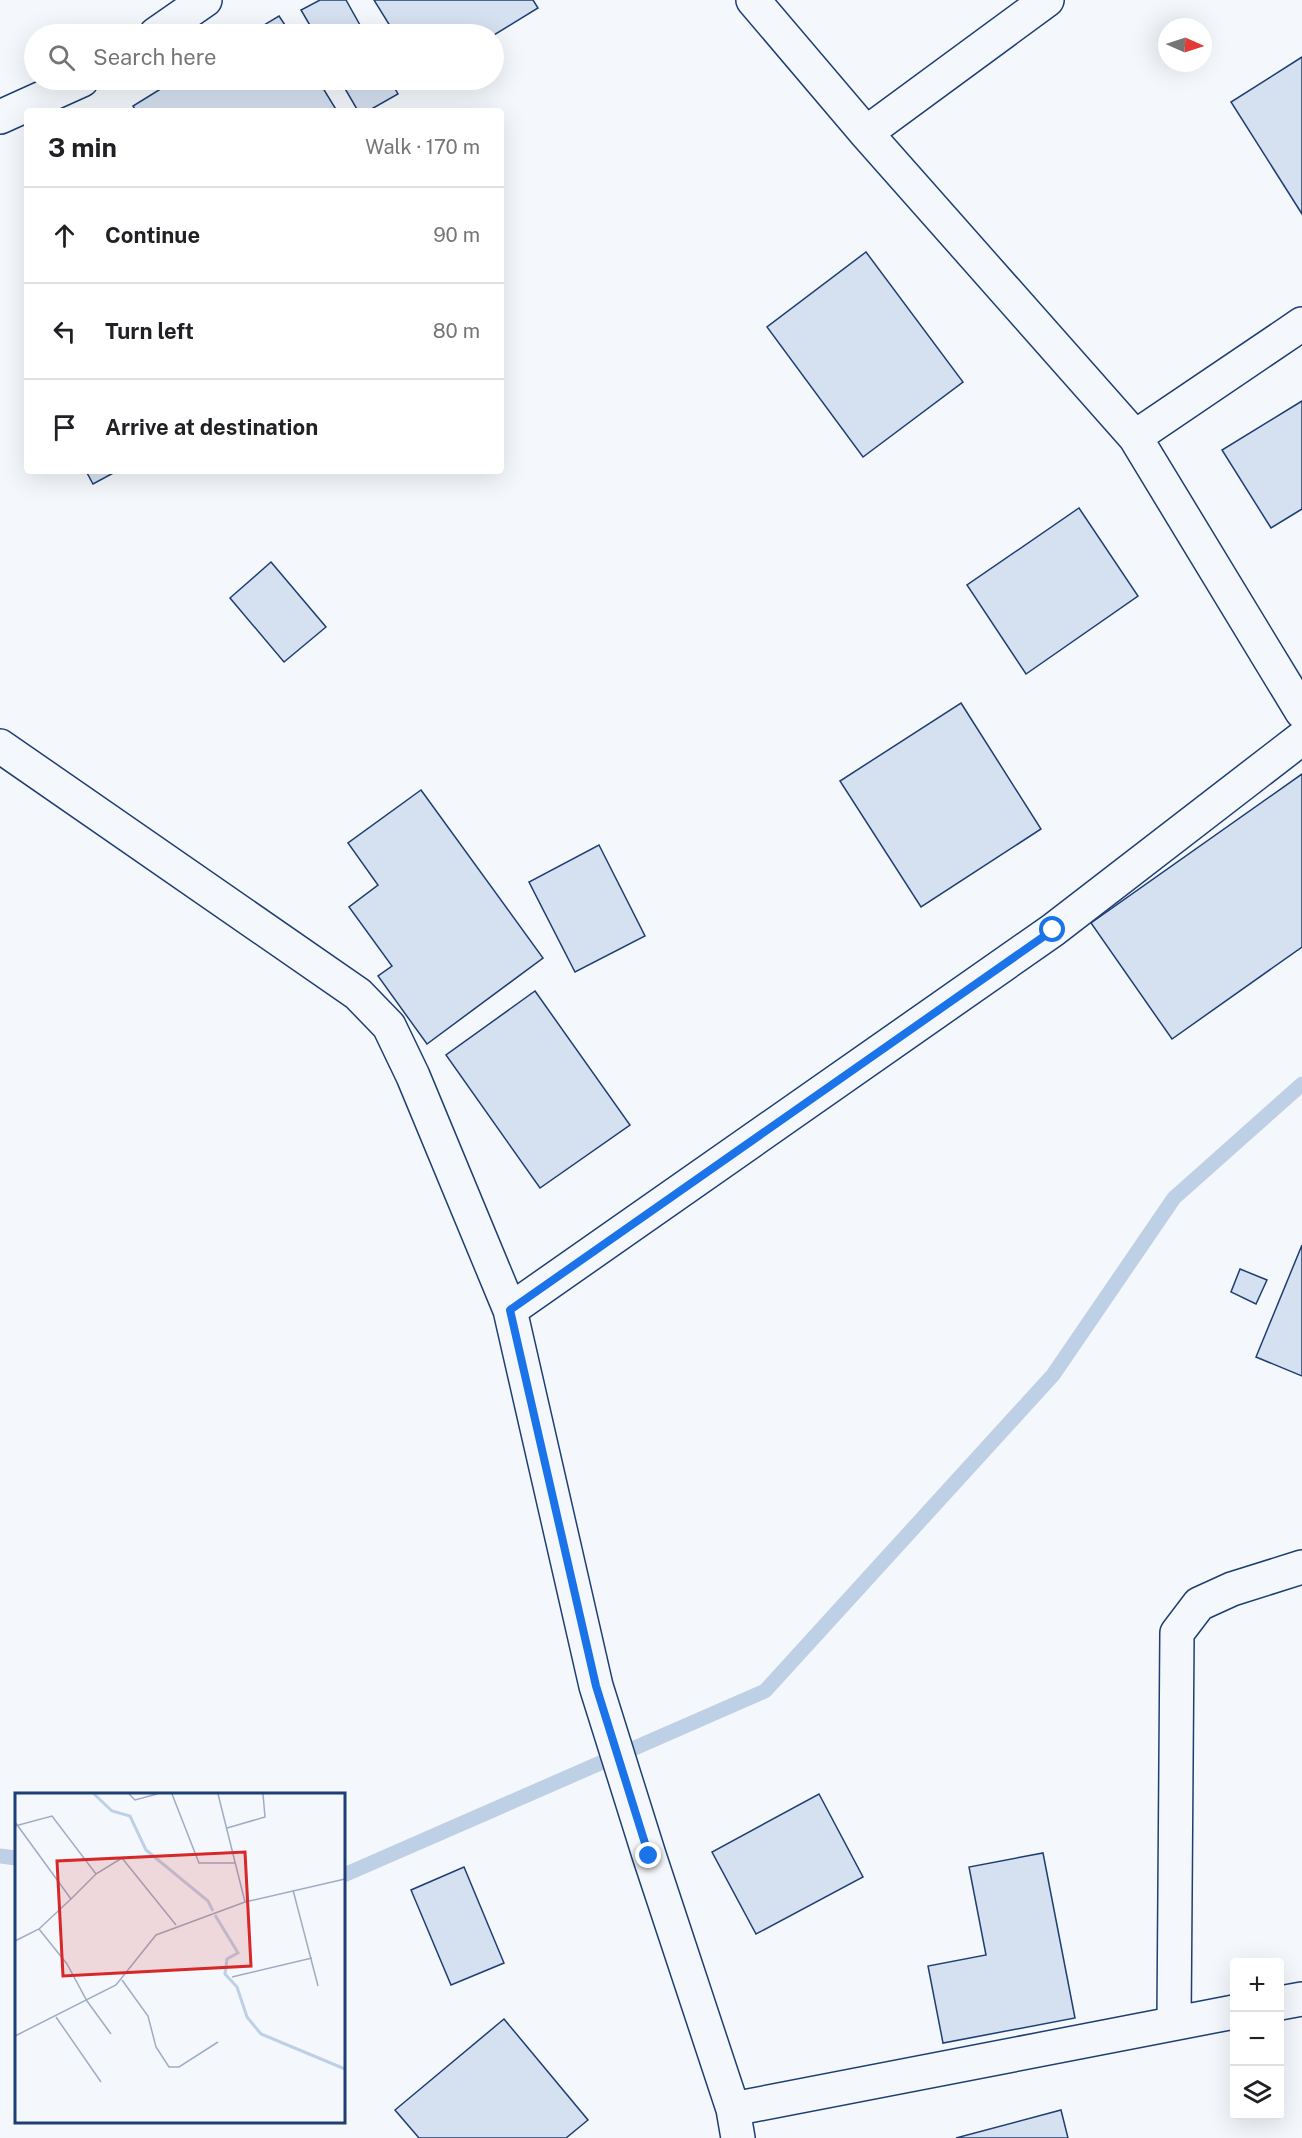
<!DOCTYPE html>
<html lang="en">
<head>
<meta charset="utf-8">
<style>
	body { margin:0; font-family:"Public Sans",sans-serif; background:#f6f6f6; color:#202124 }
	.controls { position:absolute; right:18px; bottom:18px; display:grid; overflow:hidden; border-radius:6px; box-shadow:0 6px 24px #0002 }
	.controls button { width:54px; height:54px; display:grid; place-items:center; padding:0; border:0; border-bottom:2px solid #e0e0e0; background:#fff; color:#202124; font:30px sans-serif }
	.compass { position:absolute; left:1158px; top:18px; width:54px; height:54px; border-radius:50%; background:#fff; box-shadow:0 6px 24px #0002; rotate:93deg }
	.stop { position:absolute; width:18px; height:18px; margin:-14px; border:4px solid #1a73e8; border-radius:50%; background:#fff }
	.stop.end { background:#1a73e8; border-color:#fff; box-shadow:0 2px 6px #0008 }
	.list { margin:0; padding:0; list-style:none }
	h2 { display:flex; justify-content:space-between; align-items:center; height:78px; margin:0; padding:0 24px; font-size:26px }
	h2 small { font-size:20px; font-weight:400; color:#757577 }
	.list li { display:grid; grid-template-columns:39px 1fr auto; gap:18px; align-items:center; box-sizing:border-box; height:96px; padding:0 24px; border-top:2px solid #e0e0e0 }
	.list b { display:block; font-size:22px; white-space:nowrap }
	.list em { font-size:20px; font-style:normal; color:#757577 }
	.icon { flex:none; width:33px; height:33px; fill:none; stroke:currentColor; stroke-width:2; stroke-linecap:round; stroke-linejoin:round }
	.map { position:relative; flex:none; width:1302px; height:2138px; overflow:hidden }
	.search { position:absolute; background:#fff; box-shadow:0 6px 24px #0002; left:24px; top:24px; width:480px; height:66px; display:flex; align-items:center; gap:15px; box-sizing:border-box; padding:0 21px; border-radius:33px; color:#757577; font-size:22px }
	.panel { position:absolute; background:#fff; box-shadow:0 6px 24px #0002; left:24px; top:108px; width:480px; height:366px; border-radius:6px }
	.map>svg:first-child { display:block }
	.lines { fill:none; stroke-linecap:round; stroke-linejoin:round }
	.stream { stroke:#bed0e5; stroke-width:15 }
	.building { fill:#d5e0f0; stroke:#1d3f73; stroke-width:1.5 }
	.minor-casing { stroke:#1d3f73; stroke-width:36 }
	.minor { stroke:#f4f7fb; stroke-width:33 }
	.route { stroke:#1a73e8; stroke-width:8 }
	.inset-river { fill:none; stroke:#bed0e5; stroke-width:3 }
	.inset-road { fill:none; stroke:#9eadc5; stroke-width:1.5 }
	.view { fill:#d62828; fill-opacity:0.15; stroke:#d62828; stroke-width:3 }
	.inset-edge { fill:none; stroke:#1d3f73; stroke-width:3 }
</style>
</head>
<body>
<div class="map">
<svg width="1302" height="2138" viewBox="0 0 1302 2138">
	<rect width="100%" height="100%" fill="#f4f7fb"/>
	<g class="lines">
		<path class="stream" d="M 0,1856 L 16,1858
			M 344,1875 L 765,1691 L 1053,1375 L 1174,1198 L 1302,1084"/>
	</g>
	<path class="building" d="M 320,0 L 346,0 L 365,34 L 315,34 L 301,10 Z
		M 374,0 L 533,0 L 538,8 L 494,35 L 395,34 Z
		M 279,16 L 291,34 L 249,34 Z
		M 1302,57 L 1302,214 L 1231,102 Z
		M 175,80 L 318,80 L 337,111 L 136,111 L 133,106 Z
		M 340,80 L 390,80 L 398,94 L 368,111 L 358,111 Z
		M 866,252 L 963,382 L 863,457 L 767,327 Z
		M 1302,401 L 1302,509 L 1271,528 L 1222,450 Z
		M 86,471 L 117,471 L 93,484 Z
		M 1079,508 L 1138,596 L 1026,674 L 967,585 Z
		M 271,562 L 326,627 L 284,662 L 230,598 Z
		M 961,703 L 1041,829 L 921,907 L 840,781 Z
		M 1302,774 L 1302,947 L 1172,1039 L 1091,923 Z
		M 421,790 L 543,958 L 427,1044 L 378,976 L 392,966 L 349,907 L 378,885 L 348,843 Z
		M 599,845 L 645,936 L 575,972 L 529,882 Z
		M 535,991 L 630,1125 L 540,1188 L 446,1055 Z
		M 1302,1245 L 1302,1376 L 1256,1357 Z
		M 1240,1269 L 1267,1280 L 1256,1304 L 1231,1292 Z
		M 819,1794 L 863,1877 L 756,1934 L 712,1852 Z
		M 1043,1853 L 1075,2018 L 943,2043 L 928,1966 L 986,1955 L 969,1867 Z
		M 464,1867 L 504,1963 L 451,1985 L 411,1890 Z
		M 504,2019 L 588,2120 L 566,2138 L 419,2138 L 395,2110 Z
		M 1061,2110 L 1068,2138 L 956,2138 Z"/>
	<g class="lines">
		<defs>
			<path id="minor" d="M 753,0 L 866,133 L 1047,0
				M 156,34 L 205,0
				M 0,117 L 82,80
				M 866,133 L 1135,437
				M 1302,324 L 1135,437 L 1302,712
				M 0,746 L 358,994 L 389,1026 L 413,1076 L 510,1310 L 596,1686 L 649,1855 L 733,2109 L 738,2138
				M 510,1310 L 1053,930 L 1302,738
				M 1280,2003 L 1302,1999
				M 1174,2023 L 1177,1633 L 1199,1604 L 1232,1589 L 1302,1567
				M 733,2109 L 1234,2012"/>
		</defs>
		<use href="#minor" class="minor-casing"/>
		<use href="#minor" class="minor"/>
	</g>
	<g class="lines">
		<path class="route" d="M 649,1856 L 596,1686 L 510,1310 L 1053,930"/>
	</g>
	<g transform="translate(15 1793)">
		<rect width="330" height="330" fill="#f4f7fb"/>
		<path class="inset-river" d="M 79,1 L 97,18 L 115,23 L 131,57 L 193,108 L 198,118M 200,122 L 223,160 L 212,166 L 210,181 L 222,194 L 232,224 L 246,241 L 330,276"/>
		<path class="inset-road" d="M 114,1 L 120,7 L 142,1M 157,1 L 184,70 L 220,70M 203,1 L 230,109M 0,29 L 56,106 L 24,136 L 0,148M 0,33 L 37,23 L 81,81 L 107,65 L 161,132M 212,35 L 250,24 L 248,1M 278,97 L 303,193M 56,106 L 81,81M 24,136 L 52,171 L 72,208 L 96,241M 217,184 L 297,165M 107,187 L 133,223 L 141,254 L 154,274 L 164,274 L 203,249M 41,224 L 86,289M 0,243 L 101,192 L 141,142 L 230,109 L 330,86"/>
		<path class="view" d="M 230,59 L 236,173 L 48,183 L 42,68 Z"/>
		<rect width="330" height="330" class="inset-edge"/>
	</g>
</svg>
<div class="controls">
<button>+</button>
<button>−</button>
<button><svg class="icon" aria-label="layers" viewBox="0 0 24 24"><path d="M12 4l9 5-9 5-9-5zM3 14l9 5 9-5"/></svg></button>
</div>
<svg class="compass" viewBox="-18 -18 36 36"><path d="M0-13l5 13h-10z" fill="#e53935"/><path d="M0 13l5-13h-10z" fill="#757577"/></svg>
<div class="stop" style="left:1053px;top:930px"></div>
<div class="stop end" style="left:649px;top:1856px"></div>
<div class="search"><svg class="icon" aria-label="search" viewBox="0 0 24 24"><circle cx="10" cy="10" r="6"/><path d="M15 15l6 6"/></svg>Search here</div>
<section class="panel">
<h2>3 min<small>Walk · 170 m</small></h2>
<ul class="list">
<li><svg class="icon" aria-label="ahead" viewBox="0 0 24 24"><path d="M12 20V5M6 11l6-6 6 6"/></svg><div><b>Continue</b></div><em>90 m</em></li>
<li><svg class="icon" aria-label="left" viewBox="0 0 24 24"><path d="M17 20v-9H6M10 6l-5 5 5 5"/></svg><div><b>Turn left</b></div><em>80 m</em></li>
<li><svg class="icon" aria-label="arrive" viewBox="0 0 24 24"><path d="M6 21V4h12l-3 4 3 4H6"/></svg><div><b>Arrive at destination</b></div></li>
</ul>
</section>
</div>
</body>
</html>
